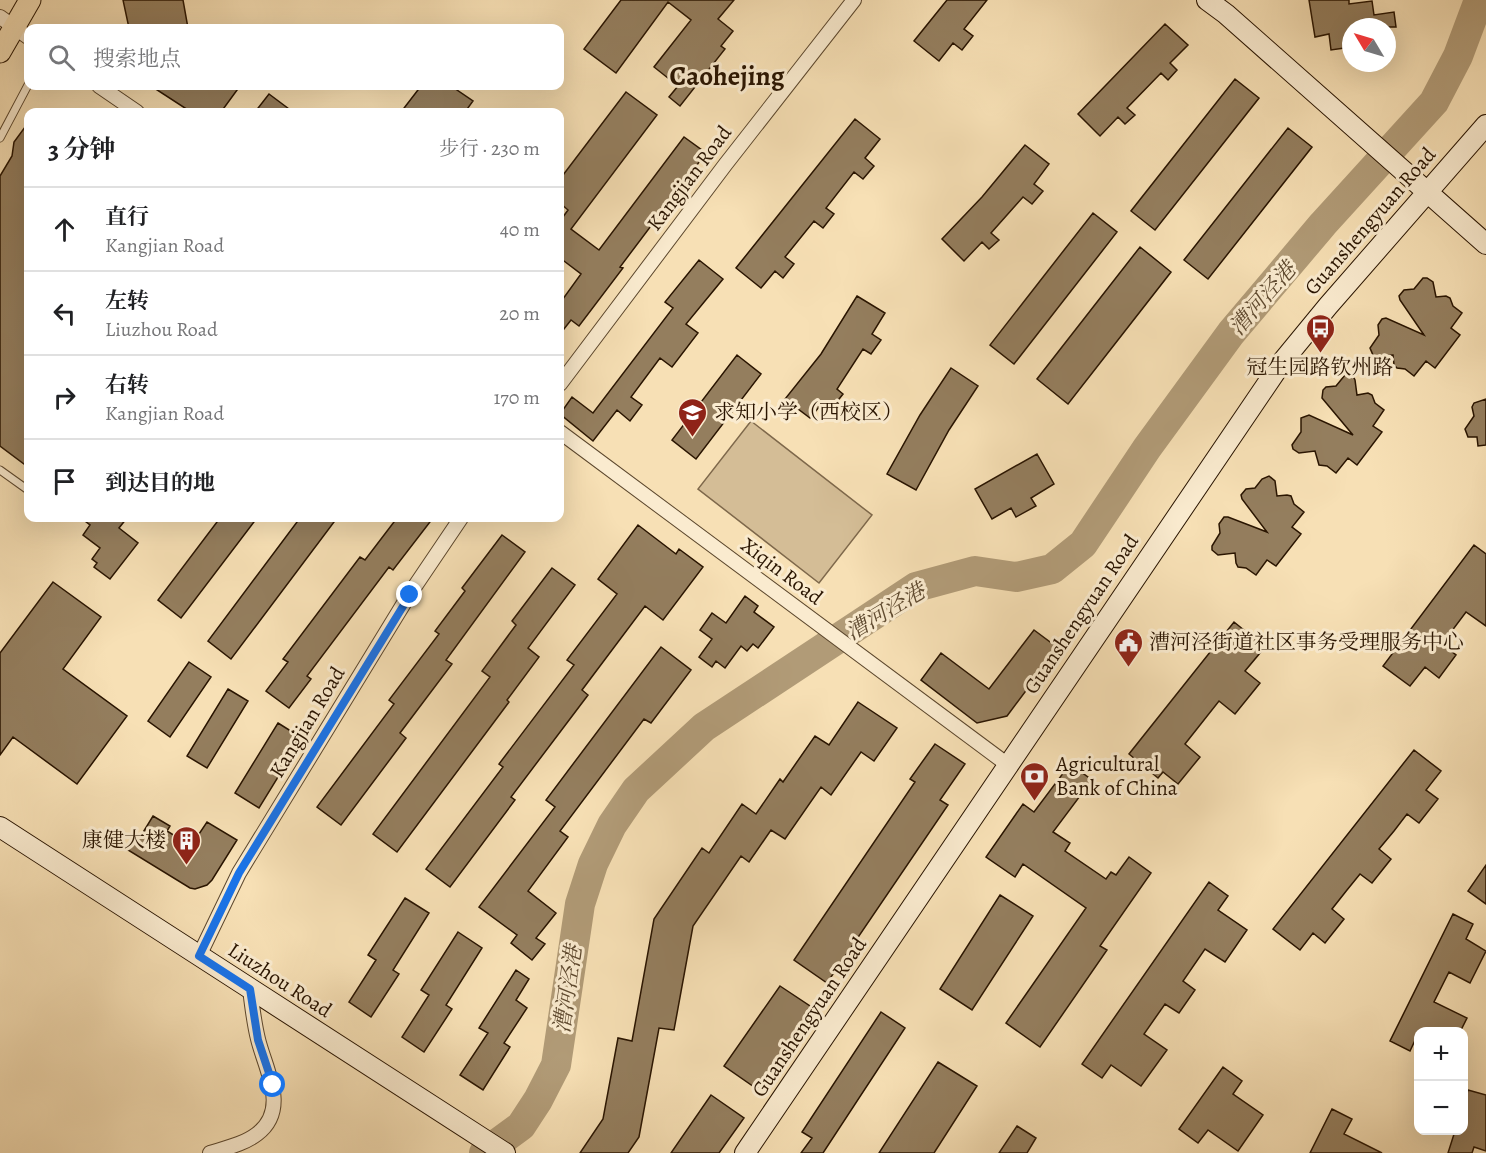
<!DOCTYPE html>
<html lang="zh">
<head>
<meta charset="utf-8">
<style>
	body { margin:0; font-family:Alegreya,"Noto Serif SC",serif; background:#f6f6f6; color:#202124 }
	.controls { position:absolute; right:18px; bottom:18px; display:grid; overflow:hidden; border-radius:12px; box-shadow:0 6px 24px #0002 }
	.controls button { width:54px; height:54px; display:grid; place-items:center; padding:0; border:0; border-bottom:2px solid #e0e0e0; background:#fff; color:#202124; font:30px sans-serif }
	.compass { position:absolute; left:1342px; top:18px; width:54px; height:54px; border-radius:50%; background:#fff; box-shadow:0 6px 24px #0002; rotate:308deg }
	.stop { position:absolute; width:18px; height:18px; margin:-14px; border:4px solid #1a73e8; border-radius:50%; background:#fff }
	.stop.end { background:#1a73e8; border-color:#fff; box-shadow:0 2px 6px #0008 }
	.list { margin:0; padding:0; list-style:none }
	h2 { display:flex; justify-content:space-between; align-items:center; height:78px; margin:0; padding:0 24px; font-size:26px }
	h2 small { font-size:20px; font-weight:400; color:#757577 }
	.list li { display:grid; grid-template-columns:39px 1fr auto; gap:18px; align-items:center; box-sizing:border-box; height:84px; padding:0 24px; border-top:2px solid #e0e0e0 }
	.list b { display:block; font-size:22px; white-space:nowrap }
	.list p { margin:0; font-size:20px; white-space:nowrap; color:#757577 }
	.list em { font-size:20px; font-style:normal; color:#757577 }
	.icon { flex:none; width:33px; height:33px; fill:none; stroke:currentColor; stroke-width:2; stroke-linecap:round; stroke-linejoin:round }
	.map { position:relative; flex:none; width:1486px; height:1153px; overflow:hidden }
	.search { position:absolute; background:#fff; box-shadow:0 6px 24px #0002; left:24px; top:24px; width:540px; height:66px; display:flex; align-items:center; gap:15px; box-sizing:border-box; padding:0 21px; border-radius:12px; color:#757577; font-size:22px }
	.panel { position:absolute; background:#fff; box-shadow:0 6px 24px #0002; left:24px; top:108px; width:540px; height:414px; border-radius:12px }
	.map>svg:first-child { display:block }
	.pitch { fill:#d4bd96; stroke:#7e684b; stroke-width:1.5 }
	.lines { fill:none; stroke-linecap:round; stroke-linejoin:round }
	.river { stroke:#b19b77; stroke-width:30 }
	.building { fill:#947e5e; stroke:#291400; stroke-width:1.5 }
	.lane-casing { stroke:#5c472d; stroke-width:9 }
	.street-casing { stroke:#5c472d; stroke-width:16 }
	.secondary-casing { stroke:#291400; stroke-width:22 }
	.primary-casing { stroke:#291400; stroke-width:23 }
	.lane { stroke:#faebcf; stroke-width:7 }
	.street { stroke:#faebcf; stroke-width:14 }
	.secondary { stroke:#faebcf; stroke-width:20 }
	.primary { stroke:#f7e0b5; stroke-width:21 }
	.route { stroke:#1a73e8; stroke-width:8 }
	.labels { text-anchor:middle; stroke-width:6; stroke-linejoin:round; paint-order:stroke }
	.street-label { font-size:21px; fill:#291400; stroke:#faebcf }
	.poi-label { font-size:21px; fill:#291400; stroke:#faebcf; text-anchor:start }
	.water-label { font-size:22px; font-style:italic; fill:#5f4a30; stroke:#faebcf }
	.district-label { font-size:27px; font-weight:bold; fill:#291400; stroke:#faebcf }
</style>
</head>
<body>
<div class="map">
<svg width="1486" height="1153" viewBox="0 0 1486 1153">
	<rect width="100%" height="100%" fill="#f7e0b5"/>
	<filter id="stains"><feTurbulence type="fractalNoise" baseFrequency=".00333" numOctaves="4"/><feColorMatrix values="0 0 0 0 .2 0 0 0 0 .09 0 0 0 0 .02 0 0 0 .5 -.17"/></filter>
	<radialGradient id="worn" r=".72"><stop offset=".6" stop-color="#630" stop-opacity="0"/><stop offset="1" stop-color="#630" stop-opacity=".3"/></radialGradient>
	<path class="pitch" d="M 751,421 L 872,515 L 819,583 L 698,489 Z"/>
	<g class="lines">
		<path class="river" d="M 484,1153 L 521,1126 L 538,1100 L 556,1065 L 580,904 L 593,864 L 612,825 L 636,790 L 704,727 L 916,587 L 975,571 L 1016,577 L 1052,569 L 1083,544 L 1147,448 L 1231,333 L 1323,224 L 1434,102 L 1458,56 L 1479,0"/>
	</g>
	<path class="building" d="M 123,0 L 183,0 L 188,28 L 129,28 Z
		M 621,0 L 734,0 L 718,19 L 733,31 L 721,46 L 725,49 L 680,106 L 669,97 L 678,86 L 654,67 L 691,20 L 668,2 L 616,73 L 584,49 Z
		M 947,0 L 987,0 L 964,29 L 973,36 L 962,50 L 953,43 L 939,61 L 914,41 Z
		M 1309,0 L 1349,0 L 1349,4 L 1372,1 L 1374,15 L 1394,12 L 1396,27 L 1351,27 L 1351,47 L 1331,50 L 1329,34 L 1315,37 Z
		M 1165,24 L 1188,45 L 1170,63 L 1177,70 L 1168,80 L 1161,73 L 1127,108 L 1135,115 L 1125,124 L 1118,117 L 1100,136 L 1078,114 Z
		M 1235,79 L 1259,98 L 1155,230 L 1131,211 Z
		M 151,86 L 240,86 L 221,112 L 191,112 Z
		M 421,86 L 451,86 L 473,101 L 465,112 L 401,112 Z
		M 626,92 L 657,115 L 571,229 L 599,250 L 684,137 L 706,153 L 620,267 L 623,268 L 579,326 L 571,320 L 560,334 L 560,303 L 581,274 L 560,258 L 560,221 L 568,210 L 560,203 L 560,179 Z
		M 269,94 L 293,112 L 255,112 Z
		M 855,119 L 880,139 L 865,158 L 874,166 L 863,179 L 854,172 L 826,208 L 834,214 L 823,228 L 814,221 L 785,257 L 794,264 L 783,278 L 775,271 L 761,288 L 736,268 Z
		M 28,123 L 28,467 L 0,446 L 0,176 L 12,156 L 14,142 Z
		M 1288,128 L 1312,147 L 1208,279 L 1184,260 Z
		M 1025,145 L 1049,164 L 1034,184 L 1043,191 L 1032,204 L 1023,197 L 991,233 L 999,240 L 989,249 L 982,242 L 964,261 L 942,239 L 982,197 Z
		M 1093,213 L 1117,232 L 1014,364 L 990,345 Z
		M 1140,247 L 1171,272 L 1068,404 L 1037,379 Z
		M 699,260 L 723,279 L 686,324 L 698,333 L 672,367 L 660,358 L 631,397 L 642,405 L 630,421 L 617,410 L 593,441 L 560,414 L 572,397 L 593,413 L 673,308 L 665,302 Z
		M 1423,278 L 1427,278 L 1433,282 L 1436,297 L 1446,296 L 1450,298 L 1453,306 L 1462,313 L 1451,328 L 1460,335 L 1435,368 L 1426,361 L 1414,376 L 1405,369 L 1397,368 L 1394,365 L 1393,355 L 1377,356 L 1373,355 L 1370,348 L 1379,335 L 1378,325 L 1382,319 L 1386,318 L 1424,335 L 1400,300 L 1399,296 L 1404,290 L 1414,289 Z
		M 857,296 L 885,313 L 872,334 L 881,340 L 871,354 L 863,349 L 837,389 L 843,394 L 832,408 L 824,401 L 810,418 L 785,399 L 821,354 Z
		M 737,355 L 761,374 L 696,459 L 672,440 Z
		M 951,368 L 978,386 L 949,430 L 916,490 L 887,474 L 920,415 Z
		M 1345,375 L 1353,376 L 1355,380 L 1357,395 L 1368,393 L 1372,395 L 1375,403 L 1384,410 L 1373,426 L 1382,432 L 1357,465 L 1348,458 L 1336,473 L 1327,466 L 1319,465 L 1315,451 L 1299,453 L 1293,449 L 1292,445 L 1301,432 L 1301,418 L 1309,415 L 1353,435 L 1322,398 L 1323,390 L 1326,387 L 1336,386 Z
		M 1486,399 L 1486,445 L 1478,446 L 1477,437 L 1468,437 L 1465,429 L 1474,416 L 1472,407 L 1474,403 Z
		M 1037,454 L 1054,484 L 1031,498 L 1036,506 L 1016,517 L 1011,508 L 992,519 L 975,489 Z
		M 1269,476 L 1275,481 L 1277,496 L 1287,495 L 1291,496 L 1294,504 L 1304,512 L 1292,527 L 1301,534 L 1276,566 L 1267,560 L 1256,575 L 1246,568 L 1238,567 L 1236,563 L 1235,553 L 1218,555 L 1212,550 L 1212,546 L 1220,533 L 1219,524 L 1224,517 L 1228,517 L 1267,532 L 1242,499 L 1241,495 L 1246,489 L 1255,488 L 1262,479 Z
		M 81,518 L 127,518 L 119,528 L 138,543 L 110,579 L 94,567 L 97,563 L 92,559 L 100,548 L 83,535 L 90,525 Z
		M 220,518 L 257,518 L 181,618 L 158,600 Z
		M 300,518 L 337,518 L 231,659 L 208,641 Z
		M 397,518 L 433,518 L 393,570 L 389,567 L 307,676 L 311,679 L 289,708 L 266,691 L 288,662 L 283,659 L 360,557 L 365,560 Z
		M 638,525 L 676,554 L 679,549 L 703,567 L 663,620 L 645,606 L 582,690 L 588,695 L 511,797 L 515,800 L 450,887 L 426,869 L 503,767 L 499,764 L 574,665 L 567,660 L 617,594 L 598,579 Z
		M 502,535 L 525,552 L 446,660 L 452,664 L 400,733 L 406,738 L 341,825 L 317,807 L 394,704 L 389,700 L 439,634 L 435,631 L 465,591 L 462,588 Z
		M 1474,545 L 1486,554 L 1486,626 L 1466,612 L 1442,644 L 1456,655 L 1439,678 L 1425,667 L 1410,686 L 1383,666 Z
		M 552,568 L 575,585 L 528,648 L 539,657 L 507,700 L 509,702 L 397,852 L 373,834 L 490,677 L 482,671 L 516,625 L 512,621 Z
		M 53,582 L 101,617 L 63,669 L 127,716 L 77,784 L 13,737 L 0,755 L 0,653 Z
		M 745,596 L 758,606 L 754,612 L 774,627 L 758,648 L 753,644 L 747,651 L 741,646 L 725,668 L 716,661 L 712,667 L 699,657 L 712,639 L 700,630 L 712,613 L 726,623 Z
		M 1234,622 L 1265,647 L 1245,671 L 1260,683 L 1235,714 L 1219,701 L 1185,744 L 1200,757 L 1178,784 L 1163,772 L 1158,778 L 1129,754 Z
		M 1034,630 L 1058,648 L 1007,716 L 977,723 L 921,680 L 941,653 L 989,689 Z
		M 661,647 L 691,670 L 651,723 L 644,719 L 560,831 L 568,837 L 528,891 L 556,913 L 536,938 L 545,944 L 532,960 L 511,943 L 517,935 L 479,907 L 555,807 L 546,800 Z
		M 189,662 L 211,677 L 170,737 L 148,721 Z
		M 228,689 L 248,701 L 207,768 L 187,756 Z
		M 858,702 L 897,728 L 874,761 L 861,752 L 831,795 L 821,787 L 785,839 L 771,830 L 749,862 L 741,856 L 693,926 L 674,1030 L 659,1028 L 639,1137 L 628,1153 L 580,1153 L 603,1119 L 618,1038 L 632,1041 L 654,919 L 702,848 L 709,853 L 742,804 L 756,814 L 780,779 L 783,782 L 815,736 L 829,745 Z
		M 278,723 L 302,738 L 259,808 L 235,793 Z
		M 935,744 L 965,764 L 940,800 L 948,805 L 827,983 L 794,960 L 915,782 L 910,779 Z
		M 1414,750 L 1441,771 L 1426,790 L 1438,799 L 1419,823 L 1407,814 L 1394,831 L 1379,849 L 1391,859 L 1372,883 L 1360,874 L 1347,890 L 1332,909 L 1344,919 L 1325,943 L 1313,933 L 1300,950 L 1273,929 Z
		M 1070,764 L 1092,780 L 1053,832 L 1070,843 L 1065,851 L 1106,879 L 1111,872 L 1116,875 L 1129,857 L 1151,873 L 1100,946 L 1107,950 L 1040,1047 L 1006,1023 L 1086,908 L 1023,864 L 1015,877 L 986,857 L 1023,804 L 1034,812 Z
		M 153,816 L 170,826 L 167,831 L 191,846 L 207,822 L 237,840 L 212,880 L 207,885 L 195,889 L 190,888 L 128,850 L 135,837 L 139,839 Z
		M 1486,865 L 1486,904 L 1468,891 Z
		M 1209,882 L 1228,896 L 1218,910 L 1247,930 L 1225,962 L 1205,949 L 1183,981 L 1195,990 L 1179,1013 L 1165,1004 L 1144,1034 L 1167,1050 L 1141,1086 L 1111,1065 L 1102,1078 L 1082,1064 Z
		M 1000,895 L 1033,916 L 972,1010 L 940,989 Z
		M 405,898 L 429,913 L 393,970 L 399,974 L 371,1017 L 349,1002 L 376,960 L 368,955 Z
		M 1453,914 L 1473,924 L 1466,939 L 1486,951 L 1470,983 L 1449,972 L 1434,1002 L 1467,1018 L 1460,1032 L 1419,1032 L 1410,1051 L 1390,1041 Z
		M 458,932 L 482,948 L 446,1005 L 452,1009 L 424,1052 L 402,1037 L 429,995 L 421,990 Z
		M 516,970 L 529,979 L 516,1000 L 527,1008 L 504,1043 L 510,1047 L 483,1090 L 460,1075 L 488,1033 L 479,1028 Z
		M 780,986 L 813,1008 L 757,1089 L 724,1066 Z
		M 881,1012 L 905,1028 L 823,1153 L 801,1153 L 812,1138 L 802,1132 Z
		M 938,1062 L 977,1086 L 934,1153 L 879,1153 Z
		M 1223,1067 L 1242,1081 L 1233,1094 L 1263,1115 L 1238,1151 L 1208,1130 L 1198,1143 L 1179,1129 Z
		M 1468,1090 L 1486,1095 L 1486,1151 L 1474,1147 L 1472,1153 L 1448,1153 L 1455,1131 L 1464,1131 L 1464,1104 Z
		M 711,1095 L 744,1118 L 719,1153 L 671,1153 Z
		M 1332,1109 L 1352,1119 L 1344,1134 L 1382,1153 L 1310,1153 Z
		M 1017,1126 L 1036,1138 L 1027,1153 L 999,1153 Z"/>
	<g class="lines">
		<defs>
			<path id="lane" d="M 0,138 L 28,85
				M 0,470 L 28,490"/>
			<path id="street" d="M 0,17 L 28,37
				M 99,86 L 137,112
				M 560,384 L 725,165 L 854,0
				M 560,432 L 1008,765
				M 199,956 L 239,873 L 409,595 L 461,518
				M 210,1153 C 226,1148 244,1144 257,1134 C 290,1109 265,1069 258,1039 C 254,1023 252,1006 250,989"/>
			<path id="secondary" d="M 1207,0 L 1226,14 L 1486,244
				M 0,827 L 505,1153
				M 745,1153 L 1282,362 L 1328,306 L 1486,125"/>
			<path id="primary" d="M 0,52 L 30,0"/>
		</defs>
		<use href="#lane" class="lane-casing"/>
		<use href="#street" class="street-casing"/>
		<use href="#secondary" class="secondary-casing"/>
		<use href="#primary" class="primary-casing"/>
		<use href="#lane" class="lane"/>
		<use href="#street" class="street"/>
		<use href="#secondary" class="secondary"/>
		<use href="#primary" class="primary"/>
	</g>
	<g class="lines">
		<path class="route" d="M 273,1085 L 258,1040 L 250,989 L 199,956 L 239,873 L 410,595"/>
	</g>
	<defs>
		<symbol id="bus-pin" viewBox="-11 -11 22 30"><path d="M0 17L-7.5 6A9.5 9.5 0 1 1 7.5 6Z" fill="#8f2418" stroke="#faebcf"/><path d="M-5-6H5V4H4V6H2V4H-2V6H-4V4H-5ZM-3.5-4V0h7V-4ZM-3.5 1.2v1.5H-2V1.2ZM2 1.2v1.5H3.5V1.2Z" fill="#fff"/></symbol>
		<symbol id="school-pin" viewBox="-11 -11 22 30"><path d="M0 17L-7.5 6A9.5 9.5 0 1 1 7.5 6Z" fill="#8f2418" stroke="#faebcf"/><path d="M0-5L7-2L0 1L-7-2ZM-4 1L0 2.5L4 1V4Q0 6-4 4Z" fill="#fff"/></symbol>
		<symbol id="civic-pin" viewBox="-11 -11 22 30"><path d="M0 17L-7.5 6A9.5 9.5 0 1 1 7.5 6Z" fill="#8f2418" stroke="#faebcf"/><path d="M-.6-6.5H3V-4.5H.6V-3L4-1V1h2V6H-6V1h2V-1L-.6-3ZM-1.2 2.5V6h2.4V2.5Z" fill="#fff"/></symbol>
		<symbol id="bank-pin" viewBox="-11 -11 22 30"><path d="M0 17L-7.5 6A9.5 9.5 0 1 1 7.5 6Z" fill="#8f2418" stroke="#faebcf"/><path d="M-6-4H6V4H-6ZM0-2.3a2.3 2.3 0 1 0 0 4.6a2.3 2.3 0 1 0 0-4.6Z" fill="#fff"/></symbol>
		<symbol id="building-pin" viewBox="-11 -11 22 30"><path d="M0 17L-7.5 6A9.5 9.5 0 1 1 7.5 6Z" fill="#8f2418" stroke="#faebcf"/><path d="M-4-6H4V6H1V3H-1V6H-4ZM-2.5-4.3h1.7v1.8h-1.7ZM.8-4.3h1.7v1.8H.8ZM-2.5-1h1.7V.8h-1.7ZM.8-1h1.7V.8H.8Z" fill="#fff"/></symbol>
	</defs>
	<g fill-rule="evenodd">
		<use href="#bus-pin" x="1304" y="312" width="33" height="45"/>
		<use href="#school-pin" x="676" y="396" width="33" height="45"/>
		<use href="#civic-pin" x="1112" y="626" width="33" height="45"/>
		<use href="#bank-pin" x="1018" y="760" width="33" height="45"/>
		<use href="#building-pin" x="170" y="824" width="33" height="45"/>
	</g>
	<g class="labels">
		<g class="street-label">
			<text transform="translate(689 178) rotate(-53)" y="7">Kangjian Road</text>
			<text transform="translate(1370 221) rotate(-49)" y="7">Guanshengyuan Road</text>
			<text transform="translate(782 571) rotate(37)" y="7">Xiqin Road</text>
			<text transform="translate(1081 614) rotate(-56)" y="7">Guanshengyuan Road</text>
			<text transform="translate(307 722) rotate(-59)" y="7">Kangjian Road</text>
			<text transform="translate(280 980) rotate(33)" y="7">Liuzhou Road</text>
			<text transform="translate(809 1017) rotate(-56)" y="7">Guanshengyuan Road</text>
		</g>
		<g class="poi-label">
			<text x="1320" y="374" text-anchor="middle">冠生园路钦州路</text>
			<text x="714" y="419">求知小学（西校区）</text>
			<text x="1149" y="649">漕河泾街道社区事务受理服务中心</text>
			<text x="1056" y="771">Agricultural<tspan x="1056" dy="24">Bank of China</tspan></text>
			<text x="166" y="847" text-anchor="end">康健大楼</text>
		</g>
		<g class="water-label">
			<text transform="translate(1262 298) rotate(-49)" y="8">漕河泾港</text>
			<text transform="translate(885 611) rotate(-31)" y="8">漕河泾港</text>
			<text transform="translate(567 989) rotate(-82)" y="8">漕河泾港</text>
		</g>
		<g class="district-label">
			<text x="727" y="85">Caohejing</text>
		</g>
	</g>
	<rect width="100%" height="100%" filter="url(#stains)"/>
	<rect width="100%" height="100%" fill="url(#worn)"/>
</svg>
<div class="controls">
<button>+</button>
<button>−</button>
</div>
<svg class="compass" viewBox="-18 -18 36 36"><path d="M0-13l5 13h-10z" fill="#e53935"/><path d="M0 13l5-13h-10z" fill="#757577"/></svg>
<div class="stop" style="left:273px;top:1085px"></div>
<div class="stop end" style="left:410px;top:595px"></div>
<div class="search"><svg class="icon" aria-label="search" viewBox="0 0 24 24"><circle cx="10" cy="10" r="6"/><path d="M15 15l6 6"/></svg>搜索地点</div>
<section class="panel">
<h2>3 分钟<small>步行 · 230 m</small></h2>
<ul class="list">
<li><svg class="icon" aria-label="ahead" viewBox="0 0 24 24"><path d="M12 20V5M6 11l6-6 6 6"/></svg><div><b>直行</b><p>Kangjian Road</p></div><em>40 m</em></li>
<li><svg class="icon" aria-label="left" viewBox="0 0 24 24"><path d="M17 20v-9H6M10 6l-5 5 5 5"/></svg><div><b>左转</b><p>Liuzhou Road</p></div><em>20 m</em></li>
<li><svg class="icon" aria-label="right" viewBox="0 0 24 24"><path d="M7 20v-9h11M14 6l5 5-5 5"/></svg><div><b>右转</b><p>Kangjian Road</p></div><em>170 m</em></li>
<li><svg class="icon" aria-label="arrive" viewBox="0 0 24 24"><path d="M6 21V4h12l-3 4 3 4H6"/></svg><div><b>到达目的地</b></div></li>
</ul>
</section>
</div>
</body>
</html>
